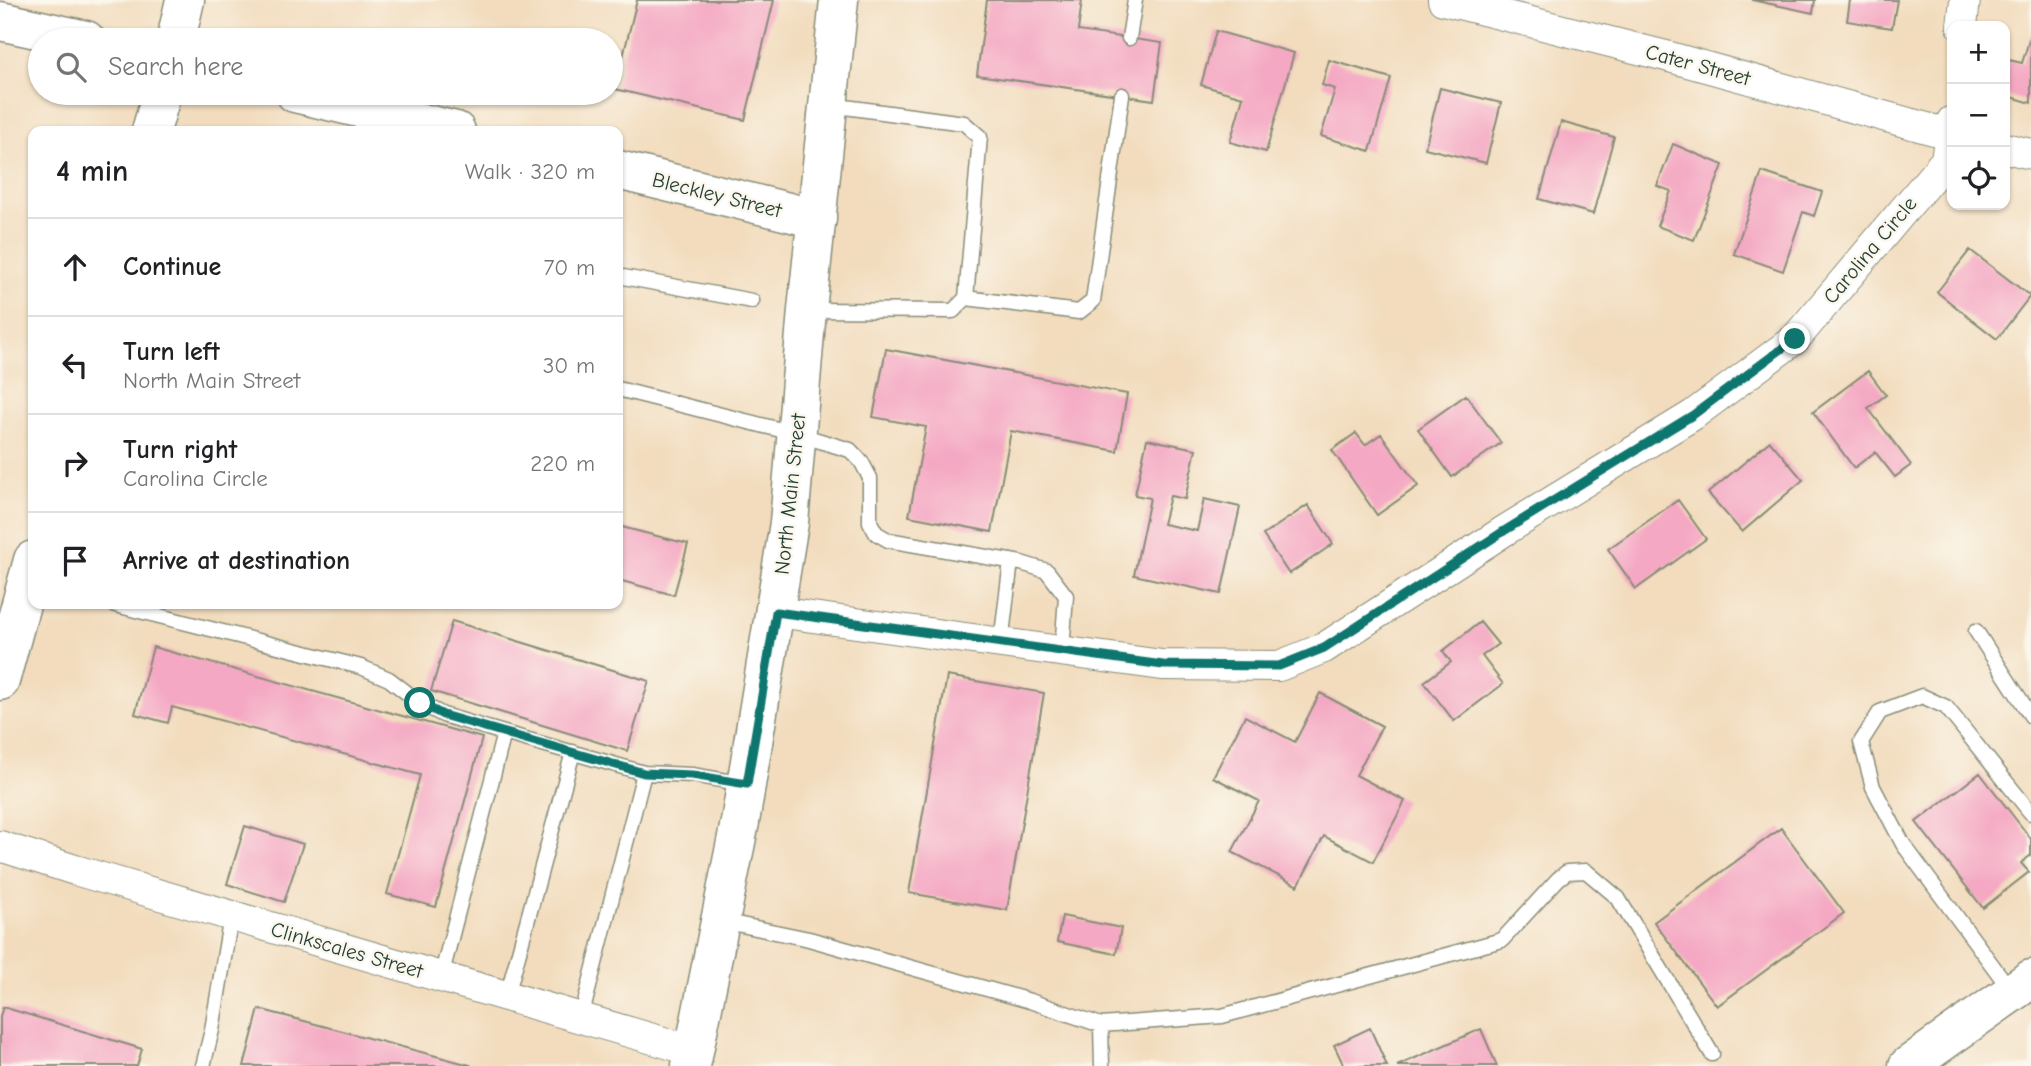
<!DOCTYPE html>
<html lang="en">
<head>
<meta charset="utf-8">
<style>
	body { margin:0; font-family:"Comic Neue",sans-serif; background:#f2f2f2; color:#202124 }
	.controls { position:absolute; right:21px; top:21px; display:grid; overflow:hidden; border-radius:14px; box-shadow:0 2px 5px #0004 }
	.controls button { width:63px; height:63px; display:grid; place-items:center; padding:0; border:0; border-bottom:2px solid #e0e0e0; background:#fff; color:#202124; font:35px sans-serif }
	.stop { position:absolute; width:21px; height:21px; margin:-16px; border:5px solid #0f766e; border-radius:50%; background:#fff }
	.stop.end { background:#0f766e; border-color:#fff; box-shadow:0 2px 7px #0008 }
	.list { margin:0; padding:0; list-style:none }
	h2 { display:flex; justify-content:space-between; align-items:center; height:91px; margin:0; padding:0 28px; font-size:30px }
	h2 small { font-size:23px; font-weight:400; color:#757577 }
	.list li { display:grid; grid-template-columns:46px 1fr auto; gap:21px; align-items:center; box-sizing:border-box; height:98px; padding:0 28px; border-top:2px solid #e0e0e0 }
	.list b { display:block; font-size:26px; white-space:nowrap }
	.list p { margin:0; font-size:23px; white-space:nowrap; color:#757577 }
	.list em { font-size:23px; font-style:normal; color:#757577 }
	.icon { flex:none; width:38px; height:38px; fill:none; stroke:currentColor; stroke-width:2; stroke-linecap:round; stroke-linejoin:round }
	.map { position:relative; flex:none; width:2031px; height:1066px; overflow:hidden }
	.search { position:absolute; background:#fff; box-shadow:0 2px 5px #0004; left:28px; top:28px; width:595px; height:77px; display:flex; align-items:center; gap:18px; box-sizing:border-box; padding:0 24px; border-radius:38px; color:#757577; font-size:26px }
	.panel { position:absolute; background:#fff; box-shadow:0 2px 5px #0004; left:28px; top:126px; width:595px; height:483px; border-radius:14px }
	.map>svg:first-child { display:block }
	.building { fill:#f4a8c3 }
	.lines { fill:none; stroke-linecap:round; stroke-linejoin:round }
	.lane-casing { stroke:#888c78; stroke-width:17 }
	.street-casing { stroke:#888c78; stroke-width:32 }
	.secondary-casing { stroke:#888c78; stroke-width:41 }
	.primary-casing { stroke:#888c78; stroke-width:41 }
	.lane { stroke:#fff; stroke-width:14 }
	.street { stroke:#fff; stroke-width:30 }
	.secondary { stroke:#fff; stroke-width:38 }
	.primary { stroke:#fff; stroke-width:38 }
	.route { stroke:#0f766e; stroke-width:9 }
	.labels { text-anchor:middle; stroke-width:5; stroke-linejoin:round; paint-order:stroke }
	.street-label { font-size:21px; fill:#1f3d34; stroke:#fbf7ec }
</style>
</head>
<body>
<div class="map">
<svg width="2031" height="1066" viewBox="0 0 2031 1066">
	<rect width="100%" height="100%" fill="#fbf7ec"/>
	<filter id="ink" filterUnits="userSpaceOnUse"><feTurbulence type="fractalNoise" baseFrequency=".0143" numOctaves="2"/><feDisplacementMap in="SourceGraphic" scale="14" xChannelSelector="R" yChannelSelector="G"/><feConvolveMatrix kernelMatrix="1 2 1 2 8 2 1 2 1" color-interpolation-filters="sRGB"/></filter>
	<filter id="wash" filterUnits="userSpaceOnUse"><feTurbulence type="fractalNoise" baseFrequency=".00686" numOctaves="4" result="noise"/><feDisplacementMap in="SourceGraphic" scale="28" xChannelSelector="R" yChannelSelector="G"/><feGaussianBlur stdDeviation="1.57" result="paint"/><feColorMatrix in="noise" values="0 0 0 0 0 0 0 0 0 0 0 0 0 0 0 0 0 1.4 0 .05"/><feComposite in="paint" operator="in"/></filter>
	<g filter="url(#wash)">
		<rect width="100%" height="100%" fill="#f2dcbd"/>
		<g id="blocks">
			<path class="building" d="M 637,0 L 774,0 L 745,120 L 615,89 Z
				M 987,0 L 1082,0 L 1078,31 L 1162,43 L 1154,100 L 977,75 Z
				M 1752,0 L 1815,0 L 1813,13 Z
				M 1850,0 L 1897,0 L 1892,28 L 1847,21 Z
				M 1216,31 L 1294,53 L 1266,152 L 1230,142 L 1243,97 L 1201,85 Z
				M 2031,34 L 2031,103 L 2005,95 L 2005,75 L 2009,60 L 2022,63 Z
				M 1329,60 L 1391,78 L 1370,151 L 1321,136 L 1335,89 L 1322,85 Z
				M 1440,88 L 1501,103 L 1486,163 L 1425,148 Z
				M 1561,122 L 1614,137 L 1593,214 L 1539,199 Z
				M 1673,144 L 1723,165 L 1694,240 L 1657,226 L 1671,191 L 1657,186 Z
				M 1762,172 L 1822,192 L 1814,216 L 1803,212 L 1783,271 L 1734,254 Z
				M 1970,250 L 2030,296 L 1997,339 L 1937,292 Z
				M 886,349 L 1127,394 L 1117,451 L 1011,431 L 992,532 L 909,516 L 926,427 L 873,417 Z
				M 1868,371 L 1886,395 L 1868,408 L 1911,465 L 1895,477 L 1875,452 L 1854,468 L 1813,412 Z
				M 1466,395 L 1501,443 L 1452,477 L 1418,429 Z
				M 1356,433 L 1365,445 L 1381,434 L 1418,486 L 1377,515 L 1332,450 Z
				M 1147,439 L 1196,449 L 1185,499 L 1170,496 L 1163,524 L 1197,531 L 1204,499 L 1240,507 L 1221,594 L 1134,575 L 1150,498 L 1135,495 Z
				M 1770,441 L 1803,480 L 1742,532 L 1708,493 Z
				M 1678,500 L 1706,539 L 1636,589 L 1608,549 Z
				M 1308,505 L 1333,544 L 1289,574 L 1263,535 Z
				M 618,526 L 688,544 L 674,595 L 618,580 Z
				M 452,621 L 649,681 L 627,751 L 431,691 Z
				M 1480,622 L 1498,644 L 1482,656 L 1503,684 L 1454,721 L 1424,682 L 1451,662 L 1443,651 Z
				M 153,647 L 482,738 L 436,907 L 387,894 L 420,775 L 172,707 L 168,723 L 135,714 Z
				M 947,676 L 1044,693 L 1007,910 L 909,893 Z
				M 1320,693 L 1382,726 L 1356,775 L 1405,801 L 1373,862 L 1324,836 L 1298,886 L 1232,852 L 1259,801 L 1213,777 L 1245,716 L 1295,742 Z
				M 1980,773 L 2031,839 L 2031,855 L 2021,863 L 2029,872 L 1983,908 L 1916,822 Z
				M 245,826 L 303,844 L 284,902 L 227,884 Z
				M 1781,828 L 1844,913 L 1717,1006 L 1654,922 Z
				M 1062,916 L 1121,928 L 1116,954 L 1057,942 Z
				M 3,1007 L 142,1049 L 137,1066 L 0,1066 L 0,1016 Z
				M 259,1009 L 470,1065 L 469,1066 L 244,1066 Z
				M 1370,1028 L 1387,1066 L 1344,1066 L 1334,1045 Z
				M 1481,1029 L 1497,1066 L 1397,1066 Z"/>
		</g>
	</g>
	<g filter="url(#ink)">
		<use href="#blocks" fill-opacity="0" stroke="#888c78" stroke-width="2"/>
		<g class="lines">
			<defs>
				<path id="lane" d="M 1129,38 L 1135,0
					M 618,276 L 752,301
					M 966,298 L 1079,312 L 1093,301 L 1122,95
					M 809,310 L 953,311 L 966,298 L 980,137 L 964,123 L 830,105
					M 618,389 L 797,434 L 850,450 L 861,461 L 870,478 L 870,522 L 876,533 L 888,540 L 1021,563 L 1047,571 L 1066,596 L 1062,651
					M 112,604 L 361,667 L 389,679 L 420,703 L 443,715 L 504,733 L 644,773 L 692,775 L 745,784
					M 1976,631 L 2031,716
					M 1001,643 L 1011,561
					M 722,921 L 809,939 L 1030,1001 L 1101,1025 L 1222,1016 L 1502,940 L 1558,879 L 1567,872 L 1586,871 L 1618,898 L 1712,1054
					M 441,977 L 504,733
					M 2012,992 L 1903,844 L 1873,787 L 1861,742 L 1880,712 L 1922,696 L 1946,707 L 2031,813
					M 507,996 L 573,752
					M 581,1018 L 644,773
					M 1101,1025 L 1102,1066
					M 203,1066 L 212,1030 L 231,916"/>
				<path id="street" d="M 1443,0 L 1666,56 L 1952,135
					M 1962,26 L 1965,0
					M 2005,148 L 2031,154
					M 776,612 L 1162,665 L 1279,666 L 1324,648 L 1504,531 L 1693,415 L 1795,339 L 1946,160 L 1952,121
					M 0,846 L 75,870 L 694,1051"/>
				<path id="secondary" d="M 0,21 L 86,40
					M 295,93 L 456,131
					M 618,170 L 817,219"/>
				<path id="primary" d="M 176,40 L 185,0
					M 151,131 L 162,93
					M 0,681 L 33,560
					M 691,1066 L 740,822 L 789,523 L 807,310 L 839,0
					M 1908,1066 L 2031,979"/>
			</defs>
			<use href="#lane" class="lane-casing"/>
			<use href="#street" class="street-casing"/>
			<use href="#secondary" class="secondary-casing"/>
			<use href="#primary" class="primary-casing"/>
			<use href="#lane" class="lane"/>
			<use href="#street" class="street"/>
			<use href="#secondary" class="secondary"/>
			<use href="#primary" class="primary"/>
		</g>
	</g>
	<g class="lines" filter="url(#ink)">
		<path class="route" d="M 420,703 L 443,715 L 644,773 L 692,775 L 747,784 L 776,612 L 1163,665 L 1279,666 L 1324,648 L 1504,531 L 1693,415 L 1795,339"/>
	</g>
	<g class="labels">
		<g class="street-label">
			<text transform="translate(1698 65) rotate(15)" y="7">Cater Street</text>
			<text transform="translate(717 195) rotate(14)" y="7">Bleckley Street</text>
			<text transform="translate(1870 250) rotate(-50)" y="7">Carolina Circle</text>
			<text transform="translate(790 494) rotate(-84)" y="7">North Main Street</text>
			<text transform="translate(347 950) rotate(16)" y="7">Clinkscales Street</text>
		</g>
	</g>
</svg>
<div class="controls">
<button>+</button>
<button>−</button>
<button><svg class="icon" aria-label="locate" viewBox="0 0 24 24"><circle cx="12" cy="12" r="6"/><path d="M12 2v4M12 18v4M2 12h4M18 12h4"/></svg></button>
</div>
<div class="stop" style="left:420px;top:703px"></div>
<div class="stop end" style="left:1795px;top:339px"></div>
<div class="search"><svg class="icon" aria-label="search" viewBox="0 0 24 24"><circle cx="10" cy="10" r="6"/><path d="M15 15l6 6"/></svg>Search here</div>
<section class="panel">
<h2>4 min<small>Walk · 320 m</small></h2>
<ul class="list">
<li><svg class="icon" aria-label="ahead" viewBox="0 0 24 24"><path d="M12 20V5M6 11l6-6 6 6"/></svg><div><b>Continue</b></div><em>70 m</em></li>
<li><svg class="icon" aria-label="left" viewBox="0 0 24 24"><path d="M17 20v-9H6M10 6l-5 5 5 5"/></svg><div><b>Turn left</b><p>North Main Street</p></div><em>30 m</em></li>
<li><svg class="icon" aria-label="right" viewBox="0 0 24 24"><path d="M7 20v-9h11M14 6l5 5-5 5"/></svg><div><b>Turn right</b><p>Carolina Circle</p></div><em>220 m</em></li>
<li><svg class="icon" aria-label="arrive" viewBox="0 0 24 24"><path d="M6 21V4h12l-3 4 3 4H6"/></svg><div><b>Arrive at destination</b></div></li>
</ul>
</section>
</div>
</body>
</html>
